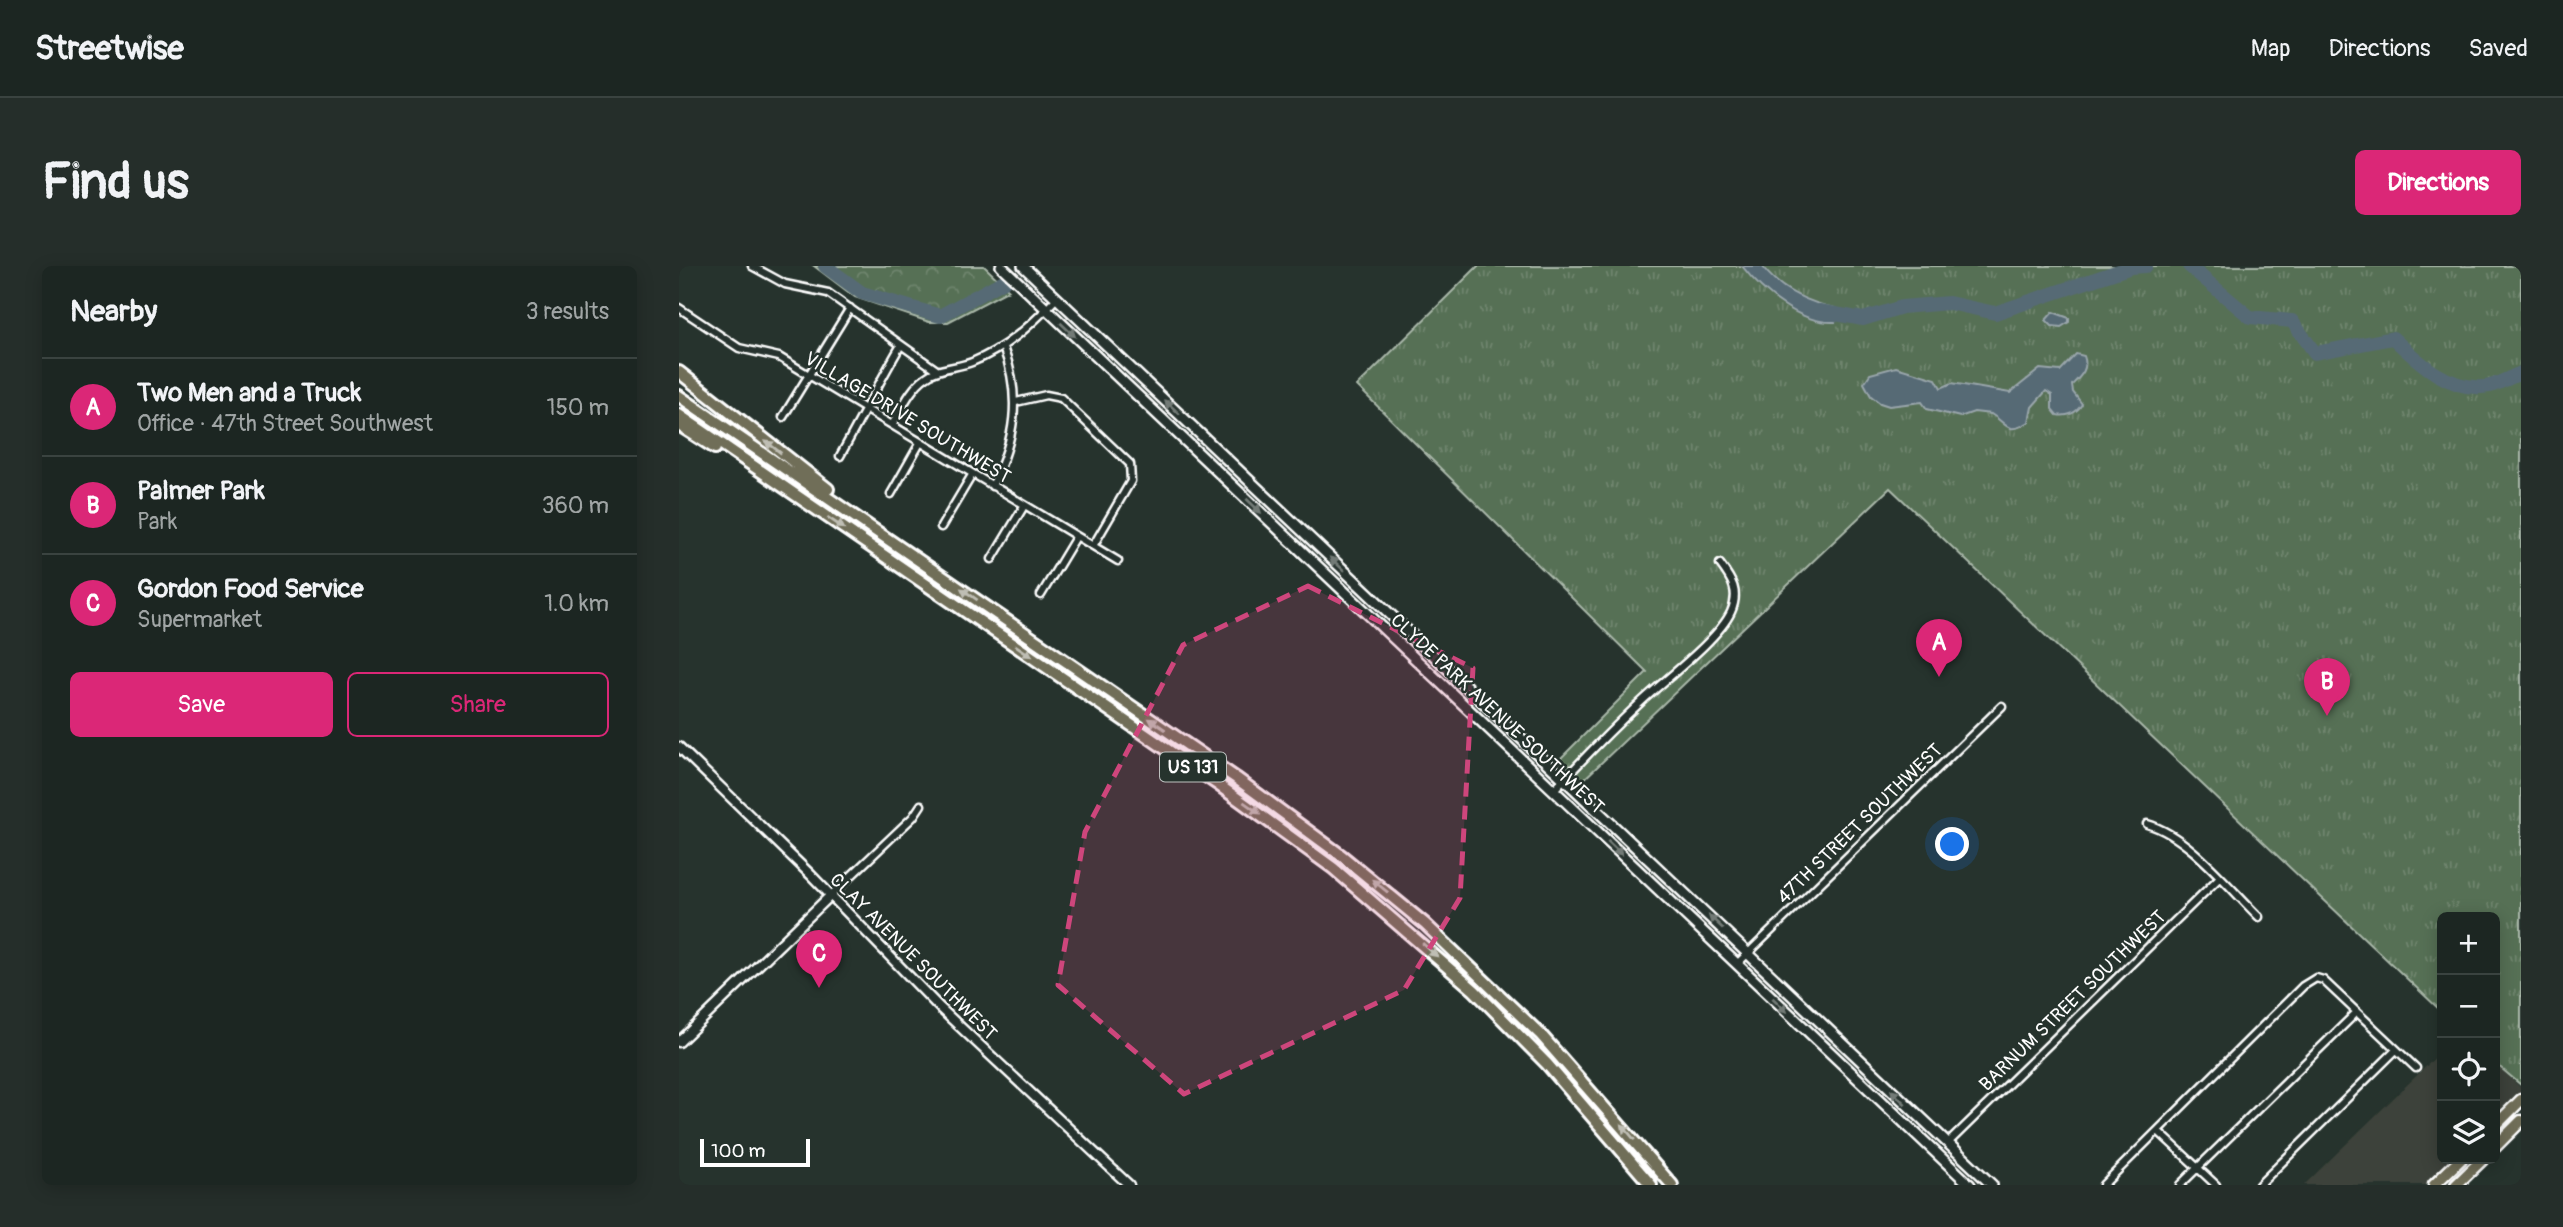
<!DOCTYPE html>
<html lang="en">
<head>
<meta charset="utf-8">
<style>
	body { margin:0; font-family:Pangolin,sans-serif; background:#252e2a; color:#f1f3f6 }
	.controls { position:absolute; right:21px; bottom:21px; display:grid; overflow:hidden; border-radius:10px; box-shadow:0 4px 18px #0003 }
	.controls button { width:63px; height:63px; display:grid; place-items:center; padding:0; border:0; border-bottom:2px solid #3a4340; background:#1c2622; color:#f1f3f6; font:35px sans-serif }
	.scale { position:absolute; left:21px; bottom:18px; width:110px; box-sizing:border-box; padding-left:7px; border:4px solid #fff; border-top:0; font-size:19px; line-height:24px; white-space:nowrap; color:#fff; -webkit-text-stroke:5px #26332d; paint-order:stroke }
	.you { position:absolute; left:1274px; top:579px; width:24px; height:24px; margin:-18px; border:5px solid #fff; border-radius:50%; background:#1a73e8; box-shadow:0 0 0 10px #1a73e833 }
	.badge { display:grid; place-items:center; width:46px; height:46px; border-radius:50%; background:#db2777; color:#fff; font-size:23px; font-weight:700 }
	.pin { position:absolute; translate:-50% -58px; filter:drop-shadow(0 2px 4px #0008) }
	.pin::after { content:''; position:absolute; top:37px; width:24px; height:21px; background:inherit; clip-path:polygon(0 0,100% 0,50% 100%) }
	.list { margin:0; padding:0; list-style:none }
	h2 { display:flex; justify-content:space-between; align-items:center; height:91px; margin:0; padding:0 28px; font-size:30px }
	h2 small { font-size:23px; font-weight:400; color:#a0a5a5 }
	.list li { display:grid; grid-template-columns:46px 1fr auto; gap:21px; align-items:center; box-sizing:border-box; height:98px; padding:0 28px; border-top:2px solid #3a4340 }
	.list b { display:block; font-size:26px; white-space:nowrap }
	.list p { margin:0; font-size:23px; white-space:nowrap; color:#a0a5a5 }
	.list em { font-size:23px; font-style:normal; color:#a0a5a5 }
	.actions { display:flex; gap:14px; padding:21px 28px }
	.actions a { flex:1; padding:16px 0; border:2px solid #db2777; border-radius:10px; text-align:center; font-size:24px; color:#db2777 }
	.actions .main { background:#db2777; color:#fff }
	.icon { flex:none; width:38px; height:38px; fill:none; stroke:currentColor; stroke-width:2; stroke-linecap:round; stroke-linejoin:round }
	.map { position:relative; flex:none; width:1842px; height:919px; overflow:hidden; border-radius:10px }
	header { display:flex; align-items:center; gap:42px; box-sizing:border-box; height:98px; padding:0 35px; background:#1c2622; border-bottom:2px solid #3a4340 }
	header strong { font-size:33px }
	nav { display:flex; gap:38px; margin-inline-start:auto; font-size:24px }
	.intro { display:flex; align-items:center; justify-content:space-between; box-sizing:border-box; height:168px; padding:0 42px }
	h1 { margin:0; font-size:49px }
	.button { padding:18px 32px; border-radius:10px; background:#db2777; color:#fff; font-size:24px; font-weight:700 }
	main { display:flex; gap:42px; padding:0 42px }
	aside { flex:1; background:#1c2622; border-radius:10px; box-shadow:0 4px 18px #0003 }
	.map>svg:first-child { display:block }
	.built { fill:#3d433a }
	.grass { fill:url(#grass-tufts); stroke:#aab8aa; stroke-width:2 }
	.forest { fill:url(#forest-crowns); stroke:#aab8aa; stroke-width:2 }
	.water { fill:#566b74; stroke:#9aa6ac; stroke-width:2 }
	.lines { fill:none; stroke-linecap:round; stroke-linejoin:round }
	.river { stroke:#566b74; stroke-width:14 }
	.minor-casing { stroke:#fff; stroke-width:11 }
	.tertiary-casing { stroke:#fff; stroke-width:13 }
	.secondary-casing { stroke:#fff; stroke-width:14 }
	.primary-casing { stroke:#fff; stroke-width:15 }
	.motorway-casing { stroke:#fff; stroke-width:16 }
	.minor { stroke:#26332d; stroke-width:6 }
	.tertiary { stroke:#26332d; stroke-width:8 }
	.secondary { stroke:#26332d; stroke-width:9 }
	.primary { stroke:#706e59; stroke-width:10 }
	.motorway { stroke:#706e59; stroke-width:10 }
	.oneway { fill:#727a76 }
	.oneway2 { fill:#bfbeb4 }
	.marked { fill:#ce467c; fill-opacity:0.2; stroke:#ce467c; stroke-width:5; stroke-dasharray:14 9; stroke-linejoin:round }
	.labels { text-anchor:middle; stroke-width:5; stroke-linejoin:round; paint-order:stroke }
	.shield { fill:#26332d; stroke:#bec2c0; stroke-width:2 }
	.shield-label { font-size:18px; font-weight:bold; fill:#fff }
	.street-label { font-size:19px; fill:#fff; stroke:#26332d }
</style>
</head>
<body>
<header>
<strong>Streetwise</strong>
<nav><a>Map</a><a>Directions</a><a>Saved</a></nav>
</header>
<div class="intro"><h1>Find us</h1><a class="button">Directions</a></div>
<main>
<aside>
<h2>Nearby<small>3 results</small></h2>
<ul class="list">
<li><span class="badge">A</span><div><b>Two Men and a Truck</b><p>Office · 47th Street Southwest</p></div><em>150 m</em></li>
<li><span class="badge">B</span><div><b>Palmer Park</b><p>Park</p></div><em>360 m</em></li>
<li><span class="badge">C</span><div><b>Gordon Food Service</b><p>Supermarket</p></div><em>1.0 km</em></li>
</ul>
<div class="actions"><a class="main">Save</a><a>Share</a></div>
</aside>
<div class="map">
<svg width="1842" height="919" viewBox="0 0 1842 919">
	<defs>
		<pattern id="grass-tufts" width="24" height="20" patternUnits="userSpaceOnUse" patternTransform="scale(1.75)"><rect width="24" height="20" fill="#567055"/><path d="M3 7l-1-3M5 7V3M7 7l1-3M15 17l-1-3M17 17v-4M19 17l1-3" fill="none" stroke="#6f856e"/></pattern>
		<pattern id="forest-crowns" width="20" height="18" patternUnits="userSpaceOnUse" patternTransform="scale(1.75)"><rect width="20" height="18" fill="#567055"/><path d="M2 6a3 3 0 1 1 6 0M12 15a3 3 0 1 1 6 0" fill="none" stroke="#6f856e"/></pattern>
	</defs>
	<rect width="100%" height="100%" fill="#26332d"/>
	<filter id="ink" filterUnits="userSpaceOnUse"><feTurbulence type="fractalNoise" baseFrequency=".0143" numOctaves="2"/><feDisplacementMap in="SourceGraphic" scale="14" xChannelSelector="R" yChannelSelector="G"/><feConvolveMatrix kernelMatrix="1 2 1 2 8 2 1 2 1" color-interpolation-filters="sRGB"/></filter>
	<g filter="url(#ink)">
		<path class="built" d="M 1763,785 L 1763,893 L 1774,893 L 1746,919 L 1625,919 Z
			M 1816,797 L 1842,822 L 1842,827 L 1816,852 Z"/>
		<path class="grass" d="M 799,0 L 1842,0 L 1842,819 L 1816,797 L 1816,651 L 1763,651 L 1763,746 L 1211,222 L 902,516 L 880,494 L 968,406 L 678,120 Z"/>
		<path class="forest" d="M 135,0 L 305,0 L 330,24 L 269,56 L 250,56 L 176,31 Z"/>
		<path class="water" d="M 1063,0 L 1083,0 C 1101,24 1128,36 1156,42 L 1156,56 C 1121,58 1083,26 1063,0 Z
			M 1374,46 L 1390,52 L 1390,56 L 1382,61 L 1373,60 L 1367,54 Z
			M 1397,88 L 1405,90 C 1410,103 1402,110 1393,119 L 1394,126 L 1403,138 C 1398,147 1388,151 1378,149 L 1373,143 L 1373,129 L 1367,125 L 1353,141 L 1350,156 C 1327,170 1329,158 1312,148 L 1295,146 L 1281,151 L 1248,143 L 1243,136 L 1210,140 L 1201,137 L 1192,130 L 1185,117 L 1191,108 L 1217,101 L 1257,113 L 1262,122 L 1273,117 L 1331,127 L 1361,103 L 1381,105 Z"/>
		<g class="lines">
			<path class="river" d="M 146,0 L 183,27 L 261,50 L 325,15
				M 1510,0 L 1571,51 L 1613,55 L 1636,87 L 1714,72 C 1739,96 1773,128 1811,120 C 1821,117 1832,111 1842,107
				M 1140,45 L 1184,53 L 1223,41 L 1270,37 L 1316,47 L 1452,1 L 1467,0"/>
			<defs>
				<path id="minor" d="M 73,0 L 106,18 L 149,27 L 259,105
					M 0,42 L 60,82 L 100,91 L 439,295
					M 337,136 L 367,129 L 382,132 L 451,198 L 452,215 L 414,280
					M 104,151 L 171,42
					M 213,159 C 222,144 232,121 247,111 C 260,101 278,102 293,96 C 328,82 352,59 378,32
					M 161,190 C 182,153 200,116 222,79
					M 313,220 C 336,174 343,131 324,81
					M 212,228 L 241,177
					M 262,261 L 293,209
					M 313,293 L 345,240
					M 362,329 L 397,271
					M 875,524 C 903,494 931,465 961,437 C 985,414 1039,374 1052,346 C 1061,326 1053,314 1041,298
					M 1468,558 C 1510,570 1549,621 1580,651
					M 152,629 L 234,551 L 242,539
					M 1058,698 L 1323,440
					M 1479,865 L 1537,919
					M 1268,878 L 1540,612
					M 1424,919 L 1624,720 L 1637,712 L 1644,714 L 1737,802
					M 1501,919 L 1678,746
					M 1580,919 L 1717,784"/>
				<path id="tertiary" d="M 0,481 L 132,609 L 261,742 L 450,919
					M 0,776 L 152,629"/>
				<path id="secondary" d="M 322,0 L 1291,919
					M 344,0 L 1313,919"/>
				<path id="primary" d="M 1816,860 L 1842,834
					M 1816,881 L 1842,855
					M 1755,919 L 1782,893
					M 1777,919 L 1804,893"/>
				<path id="motorway" d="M 0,106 L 149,223
					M 0,130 L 557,512 L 663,590 L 746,658 L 862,769 L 993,919
					M 0,149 L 541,520 L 654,602 L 795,724 L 868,798 L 972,919
					M 0,159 L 36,182"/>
			</defs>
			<use href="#minor" class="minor-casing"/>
			<use href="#tertiary" class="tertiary-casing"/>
			<use href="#secondary" class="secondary-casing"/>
			<use href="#primary" class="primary-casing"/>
			<use href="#motorway" class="motorway-casing"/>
			<use href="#minor" class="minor"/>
			<use href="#tertiary" class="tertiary"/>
			<use href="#secondary" class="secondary"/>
			<use href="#primary" class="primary"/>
			<use href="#motorway" class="motorway"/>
		</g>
		<defs><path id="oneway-solid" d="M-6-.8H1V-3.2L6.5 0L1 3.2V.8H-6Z" transform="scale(1.75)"/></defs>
		<g class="oneway">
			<use href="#oneway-solid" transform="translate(389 64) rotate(43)"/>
			<use href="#oneway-solid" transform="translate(493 141) rotate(-137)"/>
			<use href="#oneway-solid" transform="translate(575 240) rotate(44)"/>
			<use href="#oneway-solid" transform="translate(658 298) rotate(-137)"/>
			<use href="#oneway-solid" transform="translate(936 582) rotate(44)"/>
			<use href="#oneway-solid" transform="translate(1037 656) rotate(-137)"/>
			<use href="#oneway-solid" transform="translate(1101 739) rotate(44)"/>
			<use href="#oneway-solid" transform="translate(1219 831) rotate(-136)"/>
		</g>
		<g class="oneway2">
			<use href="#oneway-solid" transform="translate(94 181) rotate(-143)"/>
			<use href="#oneway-solid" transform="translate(157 257) rotate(34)"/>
			<use href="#oneway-solid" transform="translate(290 328) rotate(-145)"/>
			<use href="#oneway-solid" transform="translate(345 385) rotate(34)"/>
			<use href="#oneway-solid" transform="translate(478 458) rotate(-146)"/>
			<use href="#oneway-solid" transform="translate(573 542) rotate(35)"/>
			<use href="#oneway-solid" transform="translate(701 620) rotate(-141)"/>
			<use href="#oneway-solid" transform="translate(751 684) rotate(42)"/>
			<use href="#oneway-solid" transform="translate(949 866) rotate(-130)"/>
		</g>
	</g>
	<path class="marked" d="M 629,320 L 794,402 L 781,632 L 725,724 L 505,828 L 379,719 L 406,566 L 504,379 Z"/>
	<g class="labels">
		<rect class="shield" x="481" y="486.5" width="66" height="29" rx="5"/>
		<g class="shield-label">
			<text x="514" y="507">US 131</text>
		</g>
		<g class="street-label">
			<text transform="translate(229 151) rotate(31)" y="7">VILLAGE DRIVE SOUTHWEST</text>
			<text transform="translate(819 447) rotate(43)" y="7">CLYDE PARK AVENUE SOUTHWEST</text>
			<text transform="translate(1180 557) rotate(-44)" y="7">47TH STREET SOUTHWEST</text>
			<text transform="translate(235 690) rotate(45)" y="7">CLAY AVENUE SOUTHWEST</text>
			<text transform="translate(1393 734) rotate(-44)" y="7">BARNUM STREET SOUTHWEST</text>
		</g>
	</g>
</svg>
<div class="controls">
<button>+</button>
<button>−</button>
<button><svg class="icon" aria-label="locate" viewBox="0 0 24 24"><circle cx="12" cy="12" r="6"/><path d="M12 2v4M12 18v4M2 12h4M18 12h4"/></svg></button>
<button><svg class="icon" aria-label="layers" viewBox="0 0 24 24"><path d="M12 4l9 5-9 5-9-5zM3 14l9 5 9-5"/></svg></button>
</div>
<div class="scale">100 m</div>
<div class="you"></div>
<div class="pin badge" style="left:1260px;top:411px">A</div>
<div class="pin badge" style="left:1648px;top:450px">B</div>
<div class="pin badge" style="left:140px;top:722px">C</div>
</div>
</main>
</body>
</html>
